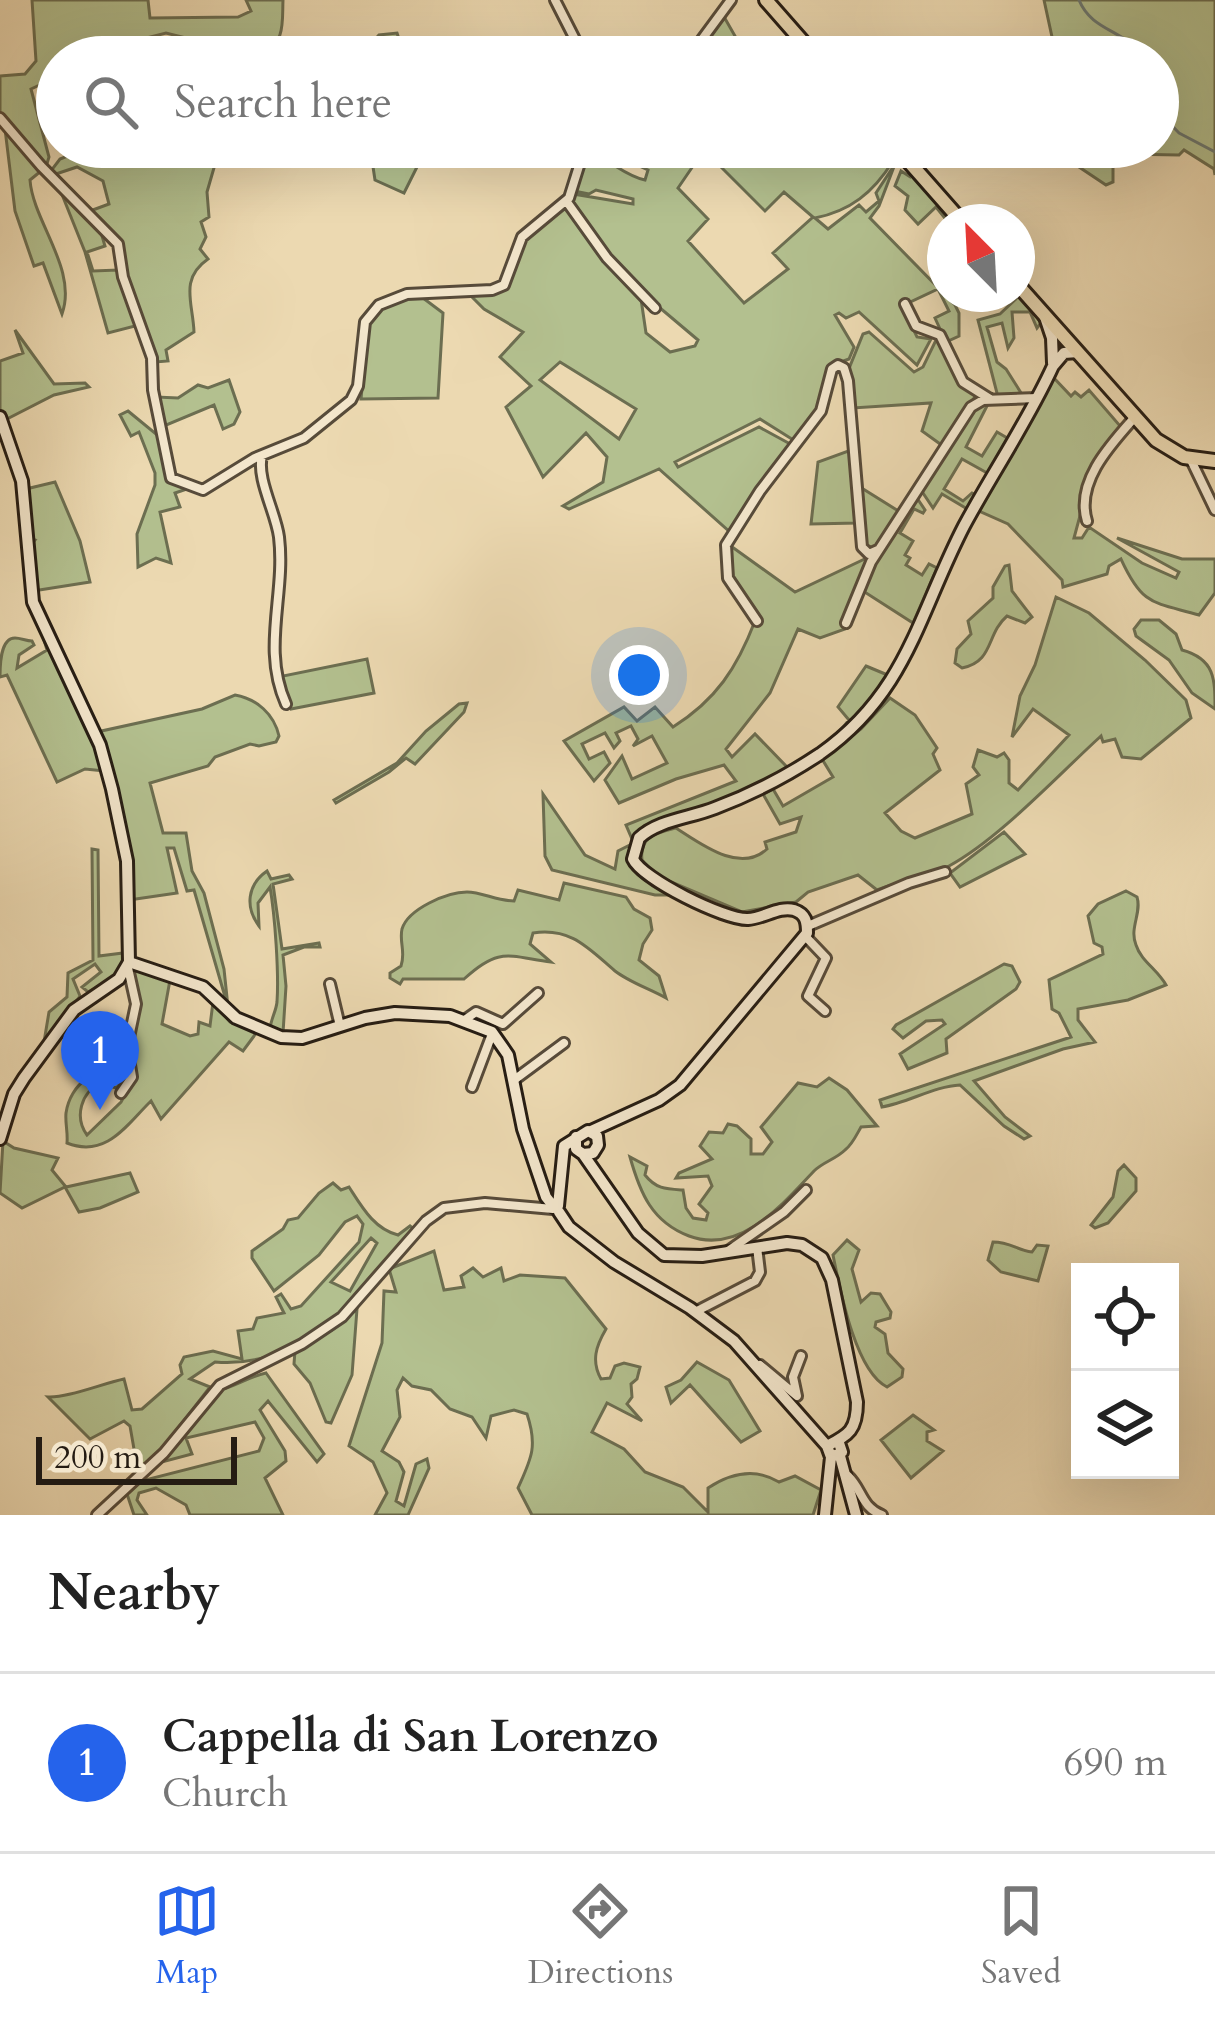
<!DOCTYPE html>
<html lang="en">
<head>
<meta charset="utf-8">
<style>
	body { margin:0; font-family:Cardo,serif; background:#f6f6f6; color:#222 }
	.controls { position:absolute; right:36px; bottom:36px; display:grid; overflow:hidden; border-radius:0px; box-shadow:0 12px 48px #0002 }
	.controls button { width:108px; height:108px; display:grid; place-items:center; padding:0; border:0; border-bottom:3px solid #e0e0e0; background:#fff; color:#222; font:60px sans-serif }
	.compass { position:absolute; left:927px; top:204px; width:108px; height:108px; border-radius:50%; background:#fff; box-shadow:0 12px 48px #0002; rotate:336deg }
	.scale { position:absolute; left:36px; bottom:30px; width:201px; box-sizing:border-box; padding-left:12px; border:6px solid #251c13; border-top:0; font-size:33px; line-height:42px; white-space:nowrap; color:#251c13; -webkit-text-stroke:9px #f3e6cc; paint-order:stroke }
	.you { position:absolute; left:639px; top:675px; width:42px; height:42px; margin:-30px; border:9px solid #fff; border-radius:50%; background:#1a73e8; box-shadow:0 0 0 18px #1a73e833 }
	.badge { display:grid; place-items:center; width:78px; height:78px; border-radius:50%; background:#2563eb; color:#fff; font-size:39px; font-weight:700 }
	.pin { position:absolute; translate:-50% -99px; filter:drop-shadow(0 3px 6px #0008) }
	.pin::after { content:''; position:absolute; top:63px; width:42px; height:36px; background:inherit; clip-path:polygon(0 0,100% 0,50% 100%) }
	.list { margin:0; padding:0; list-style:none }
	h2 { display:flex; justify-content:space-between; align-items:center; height:156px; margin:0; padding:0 48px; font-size:51px }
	h2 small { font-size:39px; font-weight:400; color:#767676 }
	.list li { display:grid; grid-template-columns:78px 1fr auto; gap:36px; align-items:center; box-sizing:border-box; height:180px; padding:0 48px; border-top:3px solid #e0e0e0 }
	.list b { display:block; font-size:45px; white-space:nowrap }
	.list p { margin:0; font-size:39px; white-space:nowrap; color:#767676 }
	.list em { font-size:39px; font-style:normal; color:#767676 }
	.icon { flex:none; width:66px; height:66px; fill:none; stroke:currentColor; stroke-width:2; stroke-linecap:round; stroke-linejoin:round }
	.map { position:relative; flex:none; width:1215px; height:1515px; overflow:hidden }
	.search { position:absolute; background:#fff; box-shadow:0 12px 48px #0002; left:36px; right:36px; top:36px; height:132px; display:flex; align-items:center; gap:30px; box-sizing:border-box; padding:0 42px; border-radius:66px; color:#767676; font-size:45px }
	.sheet { height:336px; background:#fff }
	nav { display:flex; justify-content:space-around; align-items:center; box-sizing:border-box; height:168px; border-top:3px solid #e0e0e0; background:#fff; font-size:33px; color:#767676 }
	nav a { display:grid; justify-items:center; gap:6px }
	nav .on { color:#2563eb }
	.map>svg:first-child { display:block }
	.green { fill:#b3c08f; stroke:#6c6e51; stroke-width:3; fill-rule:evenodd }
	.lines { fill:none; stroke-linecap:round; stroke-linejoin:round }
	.stream { stroke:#6c7a74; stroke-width:3 }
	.street-casing { stroke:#574b3a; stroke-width:14 }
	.secondary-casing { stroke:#251c13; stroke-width:16 }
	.primary-casing { stroke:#251c13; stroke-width:18 }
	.street { stroke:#f3e6cc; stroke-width:8 }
	.secondary { stroke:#f3e6cc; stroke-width:10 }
	.primary { stroke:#ecd9b1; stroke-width:12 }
</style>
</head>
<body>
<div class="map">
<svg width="1215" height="1515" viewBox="0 0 1215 1515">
	<rect width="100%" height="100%" fill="#ecd9b1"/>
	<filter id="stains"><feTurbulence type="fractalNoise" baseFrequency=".00167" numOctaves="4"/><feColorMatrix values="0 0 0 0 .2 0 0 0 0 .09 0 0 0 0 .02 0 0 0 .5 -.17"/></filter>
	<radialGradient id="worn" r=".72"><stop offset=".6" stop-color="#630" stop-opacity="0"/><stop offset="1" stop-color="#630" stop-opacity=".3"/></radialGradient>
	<path class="green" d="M 32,0 L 148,0 L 150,18 L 238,17 L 251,11 L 246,0 L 283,0 C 282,23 286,43 261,53 L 249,48 L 238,57 L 184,57 L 194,40 L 166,33 L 135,41 L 113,57 L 57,57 L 57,77 L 31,89 L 49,157 L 46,167 L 0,113 L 0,76 L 25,74 L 36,61 Z
		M 1044,0 L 1215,0 L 1215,175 L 1214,169 L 1184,150 L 1179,155 L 1122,154 L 1113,167 L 1113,182 L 1106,185 L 1067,159 L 1062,147 L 1158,147 L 1158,57 L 1090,57 L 1054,46 Z
		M 723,15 L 739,43 L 728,57 L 692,57 Z
		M 397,33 L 405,57 L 337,57 L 346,47 L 371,44 L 379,35 Z
		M 5,129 L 41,171 L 30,180 C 33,222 78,269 62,314 L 43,263 L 34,266 L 15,211 Z
		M 90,147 L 188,147 L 195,157 L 202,147 L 220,147 L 207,192 L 209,217 L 201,222 L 206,237 L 200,249 L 208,259 C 179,279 193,303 194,332 L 166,350 L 168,361 L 156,362 L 125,271 L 123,252 L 90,211 L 109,204 L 103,181 L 77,167 L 53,175 L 50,172 L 60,159 Z
		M 370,147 L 427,147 L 404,193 L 375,180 Z
		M 634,147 L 889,147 L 893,161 C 873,193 850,211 815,218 L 828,229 L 859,205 L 866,212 L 879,201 L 876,193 L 895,164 L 879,206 L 870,218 L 955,305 L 959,313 L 959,336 L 946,342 L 935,318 L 949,311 L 938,289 L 902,306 L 917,337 L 931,339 L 917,365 L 859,312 L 846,318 L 839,313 L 835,315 L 854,347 L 849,359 L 830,366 L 821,406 L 795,441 L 760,419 L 675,462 L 678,467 L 759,427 L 792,445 L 730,532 L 659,469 L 569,509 L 563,506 L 603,482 L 607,457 L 586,433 L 543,477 L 506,407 L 531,386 L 500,357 L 523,332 L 484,309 L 469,294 L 505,287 L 524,238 L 567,205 L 585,234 L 641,299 L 646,333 L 670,352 L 695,346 L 698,340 L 628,281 L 569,202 L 573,194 L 633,204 L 633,199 L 596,190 L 589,194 L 574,191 L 586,152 C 610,158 622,175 645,180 L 648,170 L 637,165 L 640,155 ZM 704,150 L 765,211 L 784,192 L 813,217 L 773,253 L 788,269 L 744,303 L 688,241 L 708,219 L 678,188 ZM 560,362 L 636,409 L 619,439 L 540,380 Z
		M 908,168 L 956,222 L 948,222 L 936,207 L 918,224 L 905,210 L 908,196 L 895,186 L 901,171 L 909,176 Z
		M 61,192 L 100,229 L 105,246 L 87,252 L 93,271 L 118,270 L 139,325 L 108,333 L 85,252 Z
		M 1021,294 L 1041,323 L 1037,328 L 1030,312 L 1012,312 L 1014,338 L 1008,348 L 1002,323 L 987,327 L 997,362 L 1006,369 L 1023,396 L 998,397 L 978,320 L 1000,314 Z
		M 419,295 L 443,313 L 438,398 L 361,399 L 368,321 L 393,300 Z
		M 15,330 L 54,384 L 85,383 L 89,387 L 54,395 L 5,420 L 0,409 L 0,361 L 23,353 Z
		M 869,332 L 914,372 L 923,367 L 938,336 L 966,388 L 976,395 L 943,446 L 922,431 L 931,403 L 853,408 L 848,371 L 863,334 Z
		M 1053,377 L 1071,396 L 1075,392 L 1081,397 L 1089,390 L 1121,427 L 1092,471 L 1074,538 L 1082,538 L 1089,527 L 1142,563 L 1176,578 L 1179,572 L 1117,538 L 1182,559 L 1215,559 L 1215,593 L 1199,615 C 1154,602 1143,607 1121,559 L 1109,566 L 1107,574 L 1063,587 L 1062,580 L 1008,524 L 979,511 Z
		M 229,380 L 240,412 L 234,424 L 223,429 L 214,405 L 164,426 L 157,397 L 178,398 L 198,385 L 208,388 Z
		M 989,402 L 966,447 L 982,456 L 997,432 L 1009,439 L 989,474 L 962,459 L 944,489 L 963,501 L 972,493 L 978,496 L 969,510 L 942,494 L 933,508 L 921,490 L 971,411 Z
		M 128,411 L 161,438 L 169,480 L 187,489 L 175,493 L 180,507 L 160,512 L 171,563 L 156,558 L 138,567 L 137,534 L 155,485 L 155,473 L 139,432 L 131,436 L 120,415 Z
		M 851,450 L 857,523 L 811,524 L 818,462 Z
		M 55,482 L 80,541 L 90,582 L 33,591 L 30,546 L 35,540 L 29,538 L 26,489 Z
		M 860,487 L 900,512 L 872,551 L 866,549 Z
		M 917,498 L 925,510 L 923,513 L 914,509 L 900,533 L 913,541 L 905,555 L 910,558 L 906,565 L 922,575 L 929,564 L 937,568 L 913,623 L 863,591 L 873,564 Z
		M 728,544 L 795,592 L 871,556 L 844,620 L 848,628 L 820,638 L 798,629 L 770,693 L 726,749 L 732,757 L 755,734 L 788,768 L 726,799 L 644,826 L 632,839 L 626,825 L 736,781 L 724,765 L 676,779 L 619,803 L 605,780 L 622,756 L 632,779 L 667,763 L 652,736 L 633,746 L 638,739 L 631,726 L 616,733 L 620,741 L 614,748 L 605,733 L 582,744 L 589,759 L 604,752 L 610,763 L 594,781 L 564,741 L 624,707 L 637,721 L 655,707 L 673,727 C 716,700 737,668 755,621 L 729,577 Z
		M 1009,565 L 1012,591 L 1032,617 L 1025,623 L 1007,616 C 986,634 994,662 962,668 L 955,663 L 957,649 L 971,634 L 968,621 L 993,598 L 993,587 L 1005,566 Z
		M 1056,597 L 1089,613 L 1145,660 L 1186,700 L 1191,718 L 1141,759 L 1122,757 L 1115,739 L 1103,742 L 1101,736 C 1057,776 999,839 949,866 C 930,876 899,881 877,890 L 858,875 L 808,892 L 796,902 L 742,912 L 657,876 L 642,860 C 639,837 656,833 676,828 C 701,844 740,874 767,849 L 765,842 L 796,832 L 801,817 L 780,824 L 763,794 L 773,789 L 783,806 L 833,777 L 822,759 L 861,729 L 890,698 L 915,715 L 937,748 L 933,754 L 940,770 L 885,813 L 901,831 L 915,838 L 972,814 L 966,784 L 979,775 L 973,767 L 978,750 L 997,757 L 1004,753 L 1009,760 L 1009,783 L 1018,790 L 1069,735 L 1033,709 L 1012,737 L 1020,696 L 1035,665 Z
		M 1141,620 L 1159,620 L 1176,634 L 1182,650 C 1215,659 1215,679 1215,709 L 1192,693 L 1169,660 L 1136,636 L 1134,629 Z
		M 42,633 L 83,712 L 105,771 L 85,769 L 57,782 L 7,675 L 0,677 C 0,666 0,638 15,638 C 21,638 26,641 32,641 L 34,645 L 19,655 L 17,668 L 47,650 Z
		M 367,659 L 374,693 L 291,709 L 278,677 Z
		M 866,666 L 890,676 L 858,717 L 835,737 L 849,720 L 838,707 Z
		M 235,695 C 257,699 274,714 279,736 L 276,742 L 259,746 L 250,744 L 215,757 L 208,766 L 150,783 L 163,833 L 186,833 L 192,871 L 204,893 L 224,969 L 228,1007 L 194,890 L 187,891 L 174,848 L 167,848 L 177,893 L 129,900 L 131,866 L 97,732 L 202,709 Z
		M 467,703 L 464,712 L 415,764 L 406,758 L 389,772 L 336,803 L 334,800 L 397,763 L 426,731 L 459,704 Z
		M 543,794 L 585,855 L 615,869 L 618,851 L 630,845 C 624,875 650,883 673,895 L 655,895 L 552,870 L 545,856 Z
		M 1004,832 L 1025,854 L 960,887 L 950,873 Z
		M 92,849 L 98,850 L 99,956 L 123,953 C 124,976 106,982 88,992 L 82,987 L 101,972 L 95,964 L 73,979 L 80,996 L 43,1048 L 49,1012 L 67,997 L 68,973 L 93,960 Z
		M 267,871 L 271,879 L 289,875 L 292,879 L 273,884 L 282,949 L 319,943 L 320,947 L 304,947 L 283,955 L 286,986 L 283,1033 L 270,1029 C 271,1018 276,1012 277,1002 C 279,973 275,916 270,887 L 258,903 L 259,926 C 245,907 247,885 267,871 Z
		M 564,883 L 626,897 L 634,909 L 650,918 L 652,930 L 643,944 L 639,960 L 659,976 L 666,998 C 650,989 629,982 615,971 C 589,949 571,927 533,933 L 530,944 L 551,962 C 507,956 499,947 464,979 L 403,979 L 400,984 L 390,978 L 390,973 L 401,966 C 406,952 399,942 402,929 C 408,909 447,892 467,892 C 482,892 497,901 514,901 L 518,890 L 559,900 Z
		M 1126,891 L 1137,897 C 1142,913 1129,928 1136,945 C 1141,961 1158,970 1166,985 L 1128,1000 L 1078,1009 L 1078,1020 L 1095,1042 L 1063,1049 L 974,1081 L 1005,1117 L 1030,1136 L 1024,1139 L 1004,1126 L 960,1085 C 935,1086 907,1103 882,1107 L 880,1100 L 1071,1037 L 1059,1013 L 1052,1009 L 1049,980 L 1103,954 L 1102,947 L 1094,943 L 1088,916 L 1098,904 Z
		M 1004,964 L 1012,966 L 1020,982 L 1016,989 L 946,1039 L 947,1053 L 908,1069 L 900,1054 L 945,1024 L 942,1020 L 926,1021 L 903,1038 L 893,1029 L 896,1025 Z
		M 136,968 L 170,980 L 162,1024 L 190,1036 L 198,1034 L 199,1022 L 210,1026 L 213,1002 L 230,1022 L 257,1032 L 243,1051 L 229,1042 L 161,1119 L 151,1101 C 128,1123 107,1159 67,1143 C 68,1132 65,1123 66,1113 C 70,1085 98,1060 120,1085 L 116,1088 L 101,1083 C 81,1092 74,1117 87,1135 L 121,1102 L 134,1078 L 130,1042 L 140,1007 L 133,972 Z
		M 829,1078 L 847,1090 L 877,1126 L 861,1127 C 857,1134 852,1145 845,1150 C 836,1159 823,1162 814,1171 C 782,1205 740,1255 689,1236 C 652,1222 640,1193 630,1157 L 647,1166 L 645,1175 C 656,1189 666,1189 683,1190 L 686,1208 L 693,1218 L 706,1220 L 708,1213 L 699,1204 L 712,1186 L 708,1176 L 676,1178 L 679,1173 L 712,1159 L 700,1146 L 709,1132 L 723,1133 L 728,1124 L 737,1126 L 751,1139 L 751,1154 L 763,1154 L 772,1142 L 761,1127 L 798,1083 L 817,1087 Z
		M 3,1141 L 14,1148 L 58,1158 L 52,1170 L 66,1187 L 130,1173 L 138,1192 L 100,1208 L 79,1212 L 65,1187 L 22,1208 L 0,1193 Z
		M 1124,1165 L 1136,1178 L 1136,1191 L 1108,1223 L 1095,1228 L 1091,1225 L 1113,1197 L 1118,1171 Z
		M 333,1183 L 341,1190 L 349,1187 C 362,1207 374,1229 398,1235 L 410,1226 L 415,1230 C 361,1291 306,1370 215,1362 L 190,1379 L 210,1387 L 159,1453 L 138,1472 L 130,1426 L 124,1421 L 90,1439 L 48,1397 C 67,1398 101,1384 124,1379 L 132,1410 L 142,1409 L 182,1374 L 180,1365 L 184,1357 L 213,1351 L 242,1359 L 238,1331 L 253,1329 L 257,1318 L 284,1313 L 276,1297 L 281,1294 L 291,1309 L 301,1306 L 359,1242 L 363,1224 L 357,1216 L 345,1222 L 319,1255 L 274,1291 L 252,1258 L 252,1251 L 283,1229 L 288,1220 L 298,1218 L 319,1193 ZM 371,1238 L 377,1243 L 350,1291 L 331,1282 Z
		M 847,1240 L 859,1250 L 852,1269 L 861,1302 L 871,1293 L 880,1294 L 891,1312 L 890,1318 L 876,1322 L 875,1327 L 885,1334 L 888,1353 L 903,1369 L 902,1377 L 887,1387 C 855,1371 840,1289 833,1255 Z
		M 993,1242 C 1010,1242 1017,1250 1032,1252 L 1037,1245 L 1048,1246 L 1038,1281 L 1001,1272 L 988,1260 Z
		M 434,1251 L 444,1290 L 464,1287 L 461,1276 L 473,1268 L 483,1277 L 501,1268 L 504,1281 L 520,1275 L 565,1278 L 606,1329 C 596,1346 591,1361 601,1379 L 610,1378 L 615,1366 L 624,1363 L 640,1367 L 637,1379 L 631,1384 L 632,1397 L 627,1404 L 642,1421 L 607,1403 L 592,1432 L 624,1449 L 645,1472 L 683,1487 L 708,1512 L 708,1488 C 731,1473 756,1468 779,1482 L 795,1476 L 821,1490 L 813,1515 L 532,1515 L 518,1488 C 531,1459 538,1447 527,1414 L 514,1410 L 491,1416 L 486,1438 L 472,1417 L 450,1409 L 431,1390 L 412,1386 L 403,1378 L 397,1390 L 400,1417 L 382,1451 L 399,1462 L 404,1472 L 396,1501 L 404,1506 L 416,1464 L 427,1459 L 429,1468 L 408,1515 L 375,1515 L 387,1493 L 373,1462 L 349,1446 L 382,1343 L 384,1291 L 396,1292 L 389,1269 Z
		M 357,1309 L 352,1375 L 331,1423 L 326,1422 L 310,1383 L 294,1364 L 295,1351 L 332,1330 Z
		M 697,1362 L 729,1380 L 760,1431 L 741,1442 L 690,1385 L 671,1403 L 666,1387 L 681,1380 Z
		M 266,1373 L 324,1454 L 317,1462 L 268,1401 L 260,1410 L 285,1451 L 286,1461 L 265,1478 L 283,1515 L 190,1515 L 186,1505 L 156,1488 L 139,1493 L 137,1500 L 147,1515 L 134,1515 L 126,1491 L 137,1482 L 259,1451 L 264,1438 L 255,1422 L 186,1438 L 192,1454 L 162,1462 L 217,1391 C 235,1387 248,1377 266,1373 Z
		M 913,1415 L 934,1430 L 927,1432 L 927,1441 L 943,1451 L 911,1478 L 881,1440 Z"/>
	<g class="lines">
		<path class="stream" d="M 1079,0 C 1092,32 1125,29 1143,57
			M 1158,111 L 1179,133 L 1215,152"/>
		<defs>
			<path id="street" d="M 555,0 L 584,57
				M 689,57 L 731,0
				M 0,118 L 41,166 L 118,244 L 123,277 L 152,358 L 153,390 L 171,478 L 203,490 L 255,458 L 304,438 L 351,400 L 358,386 L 365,322 L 379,305 L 407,294 L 492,290 L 504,285 L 522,237 L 569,198 L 585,147
				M 567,202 L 607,258 L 655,308
				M 905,304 L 916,326 L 940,335 L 963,382 L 990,399
				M 262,456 C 256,478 276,513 279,537 C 286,595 261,648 286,704
				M 1191,460 L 1215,510
				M 1087,521 C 1075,482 1111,444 1135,417
				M 757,621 L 728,578 L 726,545 L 760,491 L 821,411 L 832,369 L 838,365 L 844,368 L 848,381 L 862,547 L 869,554 L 878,550
				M 846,623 L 871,562 L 971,407 L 983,400 L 1037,398
				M 808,926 L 909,883 L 945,872
				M 806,937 L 826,958 L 808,996 L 825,1011
				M 330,984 L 340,1026
				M 466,1019 L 476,1012 L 503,1024 L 538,993
				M 514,1080 L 564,1043
				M 472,1087 L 492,1034
				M 121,1093 L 132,1077 L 127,1047 L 136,1004 L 128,968
				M 728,1251 L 784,1212 L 806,1190
				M 695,1312 L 755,1281 L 760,1272 L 757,1247
				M 760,1365 L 797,1396 L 793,1377 L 801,1356
				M 848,1476 C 862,1489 861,1507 882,1515
				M 97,1515 L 164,1453 L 220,1385 L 302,1344 L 342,1317 L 426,1221 L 444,1208 L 485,1203 L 553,1209"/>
			<path id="secondary" d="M 1045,317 L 1052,338 L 1053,363
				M 0,417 L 22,481 L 33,602 L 100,745 L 112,789 L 127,861 L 129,962
				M 129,962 L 203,987 L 236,1018 L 281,1037 L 302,1038 L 365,1018 L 395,1013 L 450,1016 L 492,1032 L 508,1055 L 523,1129 L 546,1197 L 554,1207
				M 591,1131 L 659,1100 L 680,1085 L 807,933 C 807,922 806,914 794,910 C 779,906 764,918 748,919 C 725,920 642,879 633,859 L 639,838 C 658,820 690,818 715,808 C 752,794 787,776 820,754 C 907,693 918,615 964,526 C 993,472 1028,421 1053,366 L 1064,353 L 1078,352
				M 0,1139 L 14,1094 L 24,1078 L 74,1010 L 119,979 L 129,962
				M 583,1154 L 638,1233 L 664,1255 L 702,1256 L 787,1243 L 802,1245 L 822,1258 L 832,1280 L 857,1402 C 857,1431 848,1435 827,1446 L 831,1457 L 842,1452 L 839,1443
				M 558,1206 L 564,1146 L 588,1131 L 597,1136 L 598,1145 L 593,1153 L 583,1154 L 576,1149 L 576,1137
				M 559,1212 L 569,1227 L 614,1262 L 690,1308 L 734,1341 L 827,1446
				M 840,1456 L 856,1515
				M 825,1515 L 831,1457"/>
			<path id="primary" d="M 766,0 L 816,57
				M 896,147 L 962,222
				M 1017,284 L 1156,440 L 1184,457 L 1215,461"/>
		</defs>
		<use href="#street" class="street-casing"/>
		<use href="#secondary" class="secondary-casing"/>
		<use href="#primary" class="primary-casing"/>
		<use href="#street" class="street"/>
		<use href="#secondary" class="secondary"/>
		<use href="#primary" class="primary"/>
	</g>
	<rect width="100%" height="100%" filter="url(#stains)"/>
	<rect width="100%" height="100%" fill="url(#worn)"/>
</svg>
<div class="controls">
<button><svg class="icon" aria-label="locate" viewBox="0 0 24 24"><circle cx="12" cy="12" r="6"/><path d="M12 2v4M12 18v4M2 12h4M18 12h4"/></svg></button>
<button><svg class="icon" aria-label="layers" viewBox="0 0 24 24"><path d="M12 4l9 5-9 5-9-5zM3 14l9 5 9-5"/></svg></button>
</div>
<svg class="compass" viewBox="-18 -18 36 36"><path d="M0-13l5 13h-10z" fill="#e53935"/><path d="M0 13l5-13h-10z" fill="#767676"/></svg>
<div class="scale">200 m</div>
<div class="you"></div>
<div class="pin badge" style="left:100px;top:1110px">1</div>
<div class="search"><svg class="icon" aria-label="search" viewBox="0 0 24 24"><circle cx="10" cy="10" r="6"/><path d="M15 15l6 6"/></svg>Search here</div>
</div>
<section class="sheet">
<h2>Nearby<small></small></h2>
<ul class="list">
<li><span class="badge">1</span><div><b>Cappella di San Lorenzo</b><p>Church</p></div><em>690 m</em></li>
</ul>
</section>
<nav>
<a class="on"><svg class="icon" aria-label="map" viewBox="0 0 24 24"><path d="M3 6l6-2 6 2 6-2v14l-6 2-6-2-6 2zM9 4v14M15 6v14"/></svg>Map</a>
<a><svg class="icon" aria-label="directions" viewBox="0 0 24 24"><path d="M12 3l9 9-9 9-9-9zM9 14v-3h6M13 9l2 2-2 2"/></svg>Directions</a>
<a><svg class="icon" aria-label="saved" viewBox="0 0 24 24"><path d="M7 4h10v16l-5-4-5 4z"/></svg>Saved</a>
</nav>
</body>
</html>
